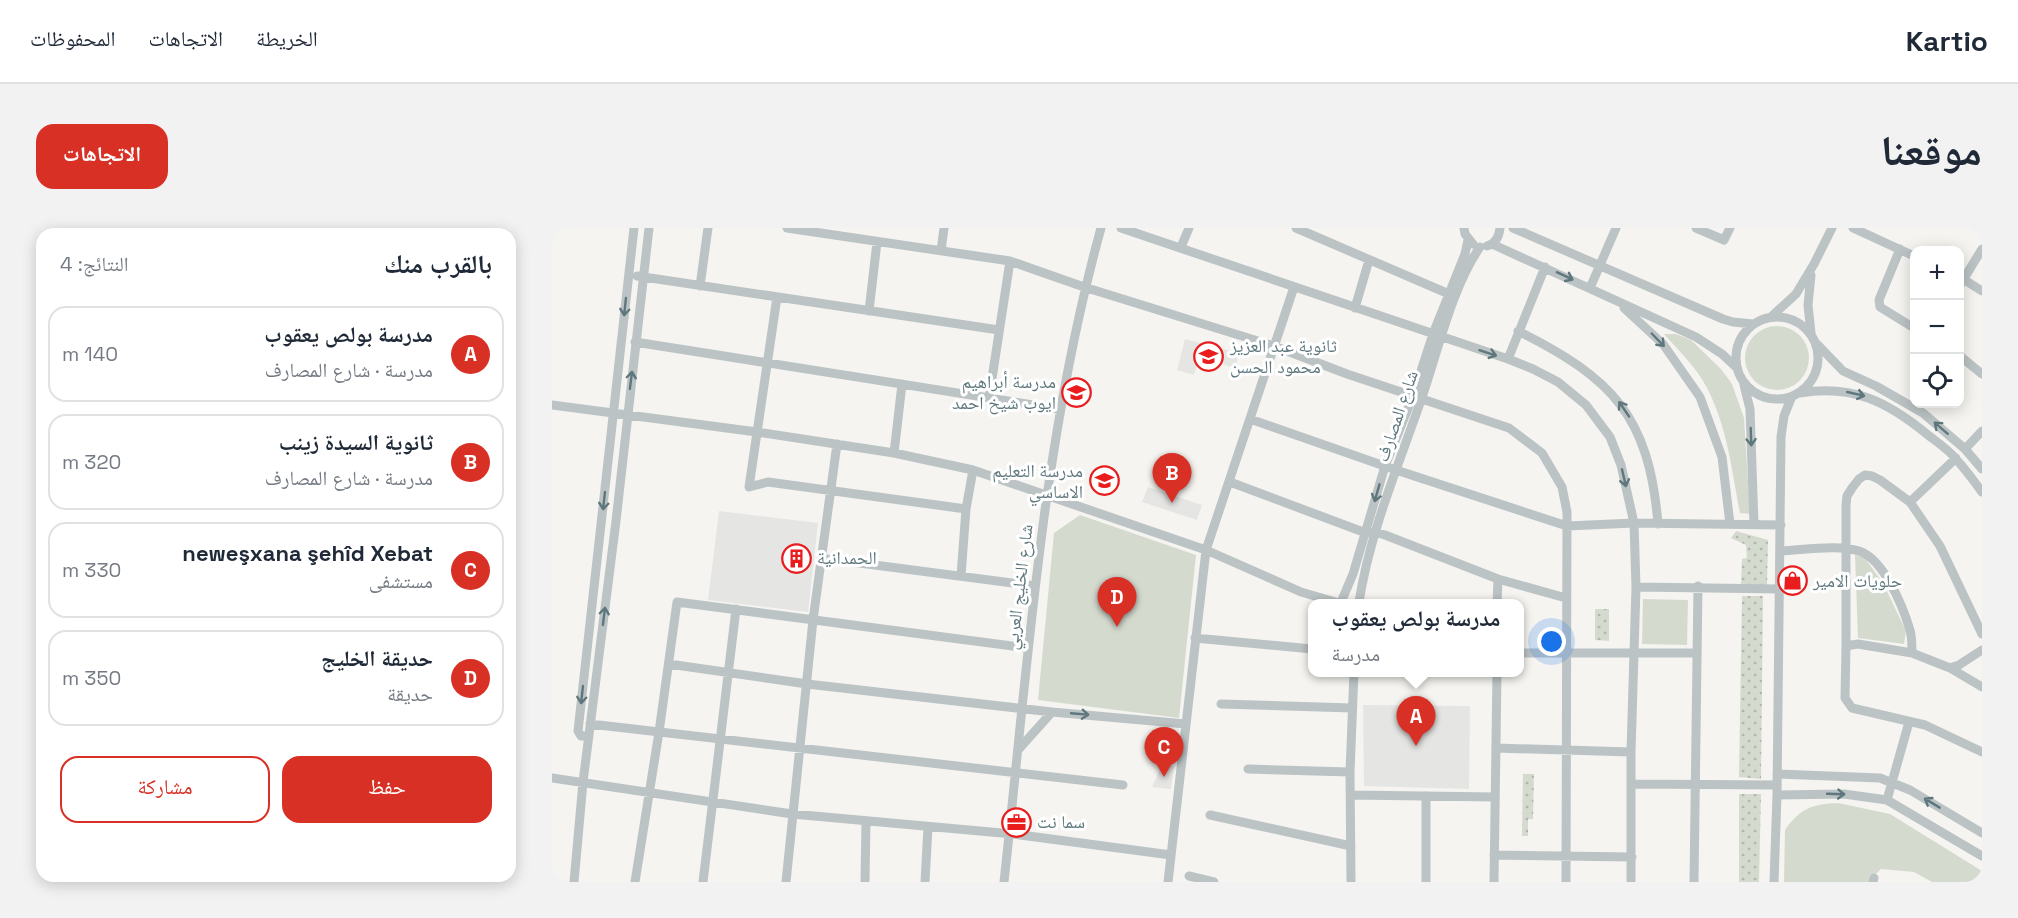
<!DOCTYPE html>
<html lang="ar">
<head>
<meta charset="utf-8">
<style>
	body { margin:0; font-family:"Space Grotesk","Noto Naskh Arabic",sans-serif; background:#f2f2f3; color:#1f2937; direction:rtl }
	.controls { position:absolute; right:18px; top:18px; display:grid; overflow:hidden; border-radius:12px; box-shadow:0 3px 15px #0003 }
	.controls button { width:54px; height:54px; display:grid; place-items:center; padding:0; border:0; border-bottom:2px solid #e0e1e3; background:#fff; color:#1f2937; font:30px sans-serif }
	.you { position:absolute; left:1000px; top:414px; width:21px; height:21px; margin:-15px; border:4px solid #fff; border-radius:50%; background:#1a73e8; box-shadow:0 0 0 9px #1a73e833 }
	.badge { display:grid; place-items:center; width:39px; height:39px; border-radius:50%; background:#d93025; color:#fff; font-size:20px; font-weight:700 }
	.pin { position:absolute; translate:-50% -50px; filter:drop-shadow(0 2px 3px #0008) }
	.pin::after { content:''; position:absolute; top:32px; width:21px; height:18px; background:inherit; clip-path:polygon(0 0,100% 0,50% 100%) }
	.popup { position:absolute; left:756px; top:371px; width:216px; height:78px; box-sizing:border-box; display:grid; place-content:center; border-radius:12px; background:#fff; filter:drop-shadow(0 2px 4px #0005); font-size:20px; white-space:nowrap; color:#747a83 }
	.popup b { font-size:22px; color:#1f2937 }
	.popup::after { content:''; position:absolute; left:50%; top:100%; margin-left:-12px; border:12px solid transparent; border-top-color:#fff }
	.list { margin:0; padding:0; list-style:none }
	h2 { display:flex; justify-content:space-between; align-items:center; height:78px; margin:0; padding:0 24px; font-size:26px }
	h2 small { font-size:20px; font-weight:400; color:#747a83 }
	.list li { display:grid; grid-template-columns:39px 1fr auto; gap:18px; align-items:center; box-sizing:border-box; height:96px; margin:0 12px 12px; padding:0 12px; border:2px solid #e0e1e3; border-radius:18px }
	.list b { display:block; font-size:22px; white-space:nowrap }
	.list p { margin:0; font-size:20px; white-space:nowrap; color:#747a83 }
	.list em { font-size:20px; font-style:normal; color:#747a83 }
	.actions { display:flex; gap:12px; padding:18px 24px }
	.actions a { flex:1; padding:14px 0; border:2px solid #d93025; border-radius:18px; text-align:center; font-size:21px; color:#d93025 }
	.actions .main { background:#d93025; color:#fff }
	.icon { flex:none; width:33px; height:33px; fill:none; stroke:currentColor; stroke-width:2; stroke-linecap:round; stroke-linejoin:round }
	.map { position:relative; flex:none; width:1430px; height:654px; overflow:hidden; direction:ltr; border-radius:18px }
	header { display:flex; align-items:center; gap:36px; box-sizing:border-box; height:84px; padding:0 30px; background:#fff; border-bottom:2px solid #e0e1e3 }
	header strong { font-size:28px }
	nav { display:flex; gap:33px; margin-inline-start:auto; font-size:21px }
	.intro { display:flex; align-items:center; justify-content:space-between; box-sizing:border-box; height:144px; padding:0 36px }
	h1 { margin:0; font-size:42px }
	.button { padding:15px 27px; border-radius:18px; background:#d93025; color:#fff; font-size:21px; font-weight:700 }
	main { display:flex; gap:36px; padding:0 36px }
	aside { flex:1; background:#fff; border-radius:18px; box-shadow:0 3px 15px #0003 }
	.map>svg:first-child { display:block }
	.built { fill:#e5e5e4 }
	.green { fill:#d5dacf }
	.garden { fill:url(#garden-dots) }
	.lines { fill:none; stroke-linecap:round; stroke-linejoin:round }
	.minor { stroke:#bcc3c5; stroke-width:9 }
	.oneway { stroke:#5e777d }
	.labels { text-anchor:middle; stroke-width:6; stroke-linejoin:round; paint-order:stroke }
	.poi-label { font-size:18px; fill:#5e777d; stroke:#fff; text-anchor:start }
	.street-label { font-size:18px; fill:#5e777d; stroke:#fff }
</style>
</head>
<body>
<header>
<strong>Kartio</strong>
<nav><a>الخريطة</a><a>الاتجاهات</a><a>المحفوظات</a></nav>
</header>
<div class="intro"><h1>موقعنا</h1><a class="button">الاتجاهات</a></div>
<main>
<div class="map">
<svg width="1430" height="654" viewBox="0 0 1430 654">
	<defs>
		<pattern id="garden-dots" width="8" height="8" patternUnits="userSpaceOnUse" patternTransform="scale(1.5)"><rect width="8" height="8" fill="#d5dacf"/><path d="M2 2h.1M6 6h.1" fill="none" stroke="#b0b6ad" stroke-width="1.8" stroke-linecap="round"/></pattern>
	</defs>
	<rect width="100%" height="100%" fill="#f5f4f0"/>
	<path class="built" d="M 633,111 L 687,125 L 683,140 L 647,130 L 642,147 L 625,142 Z
		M 596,259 L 650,277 L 645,292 L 590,274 Z
		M 167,283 L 266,295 L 256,384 L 156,372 Z
		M 811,477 L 918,478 L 917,561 L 812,558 Z
		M 610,537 L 622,538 L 619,561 L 600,559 Z"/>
	<path class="green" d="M1193 130a32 32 0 1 1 64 0a32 32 0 1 1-64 0Z
		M 1112,106 L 1124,106 L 1139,112 L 1169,141 L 1180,156 L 1192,190 L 1198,286 L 1188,285 C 1180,243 1175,198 1155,160 C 1145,140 1127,123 1112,106 Z
		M 528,287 L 644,327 L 627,490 L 486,472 L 502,305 Z
		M 1303,327 L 1312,329 L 1331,355 L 1354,403 L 1352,416 L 1306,410 Z
		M 1091,371 L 1136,372 L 1135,417 L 1090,416 Z
		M 1286,575 L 1338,586 L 1430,643 L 1430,654 L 1380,654 L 1362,644 L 1329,641 L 1316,654 L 1232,654 L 1233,602 C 1248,580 1261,576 1286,575 Z"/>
	<path class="garden" d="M 1184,303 L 1216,312 L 1215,358 L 1189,357 L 1190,331 L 1195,330 L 1194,317 L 1179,310 Z
		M 1190,368 L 1211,368 L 1209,551 L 1187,549 Z
		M 1043,381 L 1057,381 L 1057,413 L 1043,412 Z
		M 971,546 L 982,546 L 981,591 L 976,591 L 976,608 L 970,608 Z
		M 1187,566 L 1209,566 L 1207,654 L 1187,654 Z"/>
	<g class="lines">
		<path class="minor" d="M 235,0 L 458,33 L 532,59 L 722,118 L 795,146 L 957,200 L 990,225 L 1010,259 L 1015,284 L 1014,654
			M 569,0 L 956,131 L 981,141 L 1006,154 L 1034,177 L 1058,209 L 1069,237 L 1082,295 L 1084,359 L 1079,524 L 1079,654
			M 744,0 L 897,66
			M 912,0 L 913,6 L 921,16
			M 961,0 L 1171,91 L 1181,94 L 1201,96
			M 1144,0 L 1172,12 L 1178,0
			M 1301,0 L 1362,28
			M 940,16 L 1144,109 L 1170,126 L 1185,140
			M 935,18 C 943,16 947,9 948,0
			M 629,19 L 637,0
			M 1348,21 L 1327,72 L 1328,79 L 1362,100
			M 389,23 L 392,0
			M 85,48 L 447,102
			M 1408,49 L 1430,63
			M 1408,57 L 1430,21
			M 148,58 L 156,0
			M 1038,60 L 1064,0
			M 225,69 L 197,259 L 216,254 L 414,281
			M 803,80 L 817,32
			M 1072,80 L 1111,116 L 1148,169 L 1170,229 L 1178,296
			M 317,83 L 325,14
			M 1220,88 L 1244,66 L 1262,36 L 1280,0
			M1184 130a41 41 0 1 1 82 0a41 41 0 1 1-82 0Z
			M 966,103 C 1060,150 1097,187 1106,296
			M 1259,105 L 1256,77 L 1259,47
			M 83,114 L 507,181
			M 1265,116 L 1291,143 L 1324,158 L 1371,185 L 1413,221 L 1430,241
			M 1408,128 L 1430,146
			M 956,131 L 993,39
			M 1192,157 L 1198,181 L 1202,296
			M 1248,165 C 1301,156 1336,174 1376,207 C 1385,214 1397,222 1404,231 C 1413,241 1422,253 1430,264
			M 437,170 L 458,33
			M 0,177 L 205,204 L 342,225 L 421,242 L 654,322 L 749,364 L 787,375
			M 698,191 L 844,242 L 1015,298 L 1082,295 L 1229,297
			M 1413,221 L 1430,203
			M 342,225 L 350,156
			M 678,254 L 814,305 L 823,304 L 833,307 L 946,351 L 1014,370
			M 1358,274 L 1404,230
			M 1229,323 C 1252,322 1286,316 1307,323 C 1332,331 1351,379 1358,402 C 1360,409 1360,418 1360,425
			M 269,330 L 483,358
			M 409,348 L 414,281 L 421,242
			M 1084,359 L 1228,361
			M 790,372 L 801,346 L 833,238 L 861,168 L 881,106 L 913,26 L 916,12
			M 807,374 C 818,304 846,239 869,172 C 886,124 899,61 928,19
			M 945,376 L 946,351
			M 643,410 L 760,421
			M 1294,418 L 1294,277 L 1295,268 L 1300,260 L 1307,251 L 1313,247 L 1320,248 L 1328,252 L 1358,274 L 1388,318 L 1430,406
			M 1430,422 L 1407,437 L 1398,440 L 1360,425 L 1306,416 L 1294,418 L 1293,470 L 1300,480 L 1373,497 L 1430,524
			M 968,425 L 1144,425
			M 117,436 L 255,456 L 500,484
			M 1398,440 L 1430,459
			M 669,476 L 800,480
			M 38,496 L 571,557
			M 37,508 L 29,508 L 26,503 L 82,0
			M 944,520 L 1079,524
			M 466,522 L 500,484 L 634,496
			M 696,541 L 798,544
			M 1225,546 L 1328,550 L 1358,562 L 1430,605
			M 0,550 L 240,586 L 461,606 L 619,627
			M 1080,556 L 1225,557
			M 799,567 L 943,569
			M 1225,567 L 1292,566 L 1335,572 L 1430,628
			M 874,568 L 874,654
			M 1335,572 L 1357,494
			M 658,587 L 799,618
			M 942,627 L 1080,629
			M 637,648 L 662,654
			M 22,654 L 31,554 L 64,293 L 97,0
			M 83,654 L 107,504 L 125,374 L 476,420
			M 151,654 L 184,381
			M 234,654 L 261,392 L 285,216
			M 313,654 L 314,593
			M 373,654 L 376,599
			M 452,654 C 476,435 490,213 549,0
			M 616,654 L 654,322 L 742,59
			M 799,654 L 798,544 L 802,444
			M 942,654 L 945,444
			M 1142,654 L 1146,358
			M 1222,654 L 1225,567 L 1229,209 L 1232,188 L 1240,168
			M 1321,654 L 1322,650"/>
	</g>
	<defs><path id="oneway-shaft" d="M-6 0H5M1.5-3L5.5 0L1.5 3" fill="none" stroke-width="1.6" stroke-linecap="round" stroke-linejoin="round" transform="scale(1.5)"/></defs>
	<g class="oneway">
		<use href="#oneway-shaft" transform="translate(1013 48) rotate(25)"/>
		<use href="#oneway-shaft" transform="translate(73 79) rotate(96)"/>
		<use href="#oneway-shaft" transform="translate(1106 112) rotate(46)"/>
		<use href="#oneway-shaft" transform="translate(936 125) rotate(18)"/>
		<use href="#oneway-shaft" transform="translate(79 152) rotate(-83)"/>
		<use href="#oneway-shaft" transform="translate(1304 166) rotate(13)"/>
		<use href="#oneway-shaft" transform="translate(1072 181) rotate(-124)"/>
		<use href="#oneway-shaft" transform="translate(1389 200) rotate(-139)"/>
		<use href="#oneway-shaft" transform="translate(1199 209) rotate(88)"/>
		<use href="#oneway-shaft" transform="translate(1072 250) rotate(77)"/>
		<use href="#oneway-shaft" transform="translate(825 265) rotate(106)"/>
		<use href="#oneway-shaft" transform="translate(52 273) rotate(96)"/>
		<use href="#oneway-shaft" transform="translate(52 388) rotate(-83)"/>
		<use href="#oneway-shaft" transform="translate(30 467) rotate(96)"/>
		<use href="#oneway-shaft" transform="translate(528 486) rotate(5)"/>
		<use href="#oneway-shaft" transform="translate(1284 566) rotate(2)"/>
		<use href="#oneway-shaft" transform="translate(1380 575) rotate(-149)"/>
	</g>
	<defs>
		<symbol id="school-ring" viewBox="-11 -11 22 22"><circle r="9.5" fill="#fff" stroke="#e91c1e" stroke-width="1.5"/><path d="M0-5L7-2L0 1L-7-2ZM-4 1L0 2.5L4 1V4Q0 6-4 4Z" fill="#e91c1e"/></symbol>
		<symbol id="building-ring" viewBox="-11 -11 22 22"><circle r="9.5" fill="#fff" stroke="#e91c1e" stroke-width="1.5"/><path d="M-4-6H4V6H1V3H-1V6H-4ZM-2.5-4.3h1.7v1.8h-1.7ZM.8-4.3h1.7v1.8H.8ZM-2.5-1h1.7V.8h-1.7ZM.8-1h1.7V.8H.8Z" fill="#e91c1e"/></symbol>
		<symbol id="shop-ring" viewBox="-11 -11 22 22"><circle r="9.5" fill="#fff" stroke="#e91c1e" stroke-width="1.5"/><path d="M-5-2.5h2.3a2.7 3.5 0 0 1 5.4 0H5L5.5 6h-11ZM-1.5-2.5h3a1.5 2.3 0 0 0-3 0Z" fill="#e91c1e"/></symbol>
		<symbol id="office-ring" viewBox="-11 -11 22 22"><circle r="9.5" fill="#fff" stroke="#e91c1e" stroke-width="1.5"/><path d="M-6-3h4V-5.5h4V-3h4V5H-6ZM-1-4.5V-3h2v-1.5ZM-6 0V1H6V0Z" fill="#e91c1e"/></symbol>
	</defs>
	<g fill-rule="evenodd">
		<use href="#school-ring" x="640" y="112" width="33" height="33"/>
		<use href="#school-ring" x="508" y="148" width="33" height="33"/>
		<use href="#school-ring" x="536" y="236" width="33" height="33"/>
		<use href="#building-ring" x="228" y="314" width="33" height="33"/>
		<use href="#shop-ring" x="1224" y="336" width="33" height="33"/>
		<use href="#office-ring" x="448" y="578" width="33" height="33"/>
	</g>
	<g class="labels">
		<g class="poi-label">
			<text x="678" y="124">ثانوية عبد العزيز<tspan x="678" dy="21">محمود الحسن</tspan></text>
			<text x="504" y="160" text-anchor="end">مدرسة أبراهيم<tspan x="504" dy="21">ايوب شيخ احمد</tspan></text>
			<text x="531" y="249" text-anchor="end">مدرسة التعليم<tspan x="531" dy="21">الاساسي</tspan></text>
			<text x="265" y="336">الحمدانية</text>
			<text x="1261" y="359">حلويات الامير</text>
			<text x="485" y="600">سما نت</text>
		</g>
		<g class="street-label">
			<text transform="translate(845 188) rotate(-71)" y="6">شارع المصارف</text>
			<text transform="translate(467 359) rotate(-83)" y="6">شارع الخليج العربي</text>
		</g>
	</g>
</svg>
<div class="controls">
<button>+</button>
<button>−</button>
<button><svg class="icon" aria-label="locate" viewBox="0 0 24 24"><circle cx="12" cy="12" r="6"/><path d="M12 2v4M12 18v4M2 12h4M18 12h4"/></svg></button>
</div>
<div class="you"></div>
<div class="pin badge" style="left:864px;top:518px">A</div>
<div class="popup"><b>مدرسة بولص يعقوب</b>مدرسة</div>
<div class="pin badge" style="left:620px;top:275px">B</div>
<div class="pin badge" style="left:612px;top:549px">C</div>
<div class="pin badge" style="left:565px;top:399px">D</div>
</div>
<aside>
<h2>بالقرب منك<small>النتائج: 4</small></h2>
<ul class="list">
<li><span class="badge">A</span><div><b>مدرسة بولص يعقوب</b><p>مدرسة · شارع المصارف</p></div><em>140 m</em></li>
<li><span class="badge">B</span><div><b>ثانوية السيدة زينب</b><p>مدرسة · شارع المصارف</p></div><em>320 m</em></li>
<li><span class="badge">C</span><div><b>neweşxana şehîd Xebat</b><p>مستشفى</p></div><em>330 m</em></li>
<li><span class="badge">D</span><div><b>حديقة الخليج</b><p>حديقة</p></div><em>350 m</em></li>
</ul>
<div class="actions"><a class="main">حفظ</a><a>مشاركة</a></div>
</aside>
</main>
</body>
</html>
